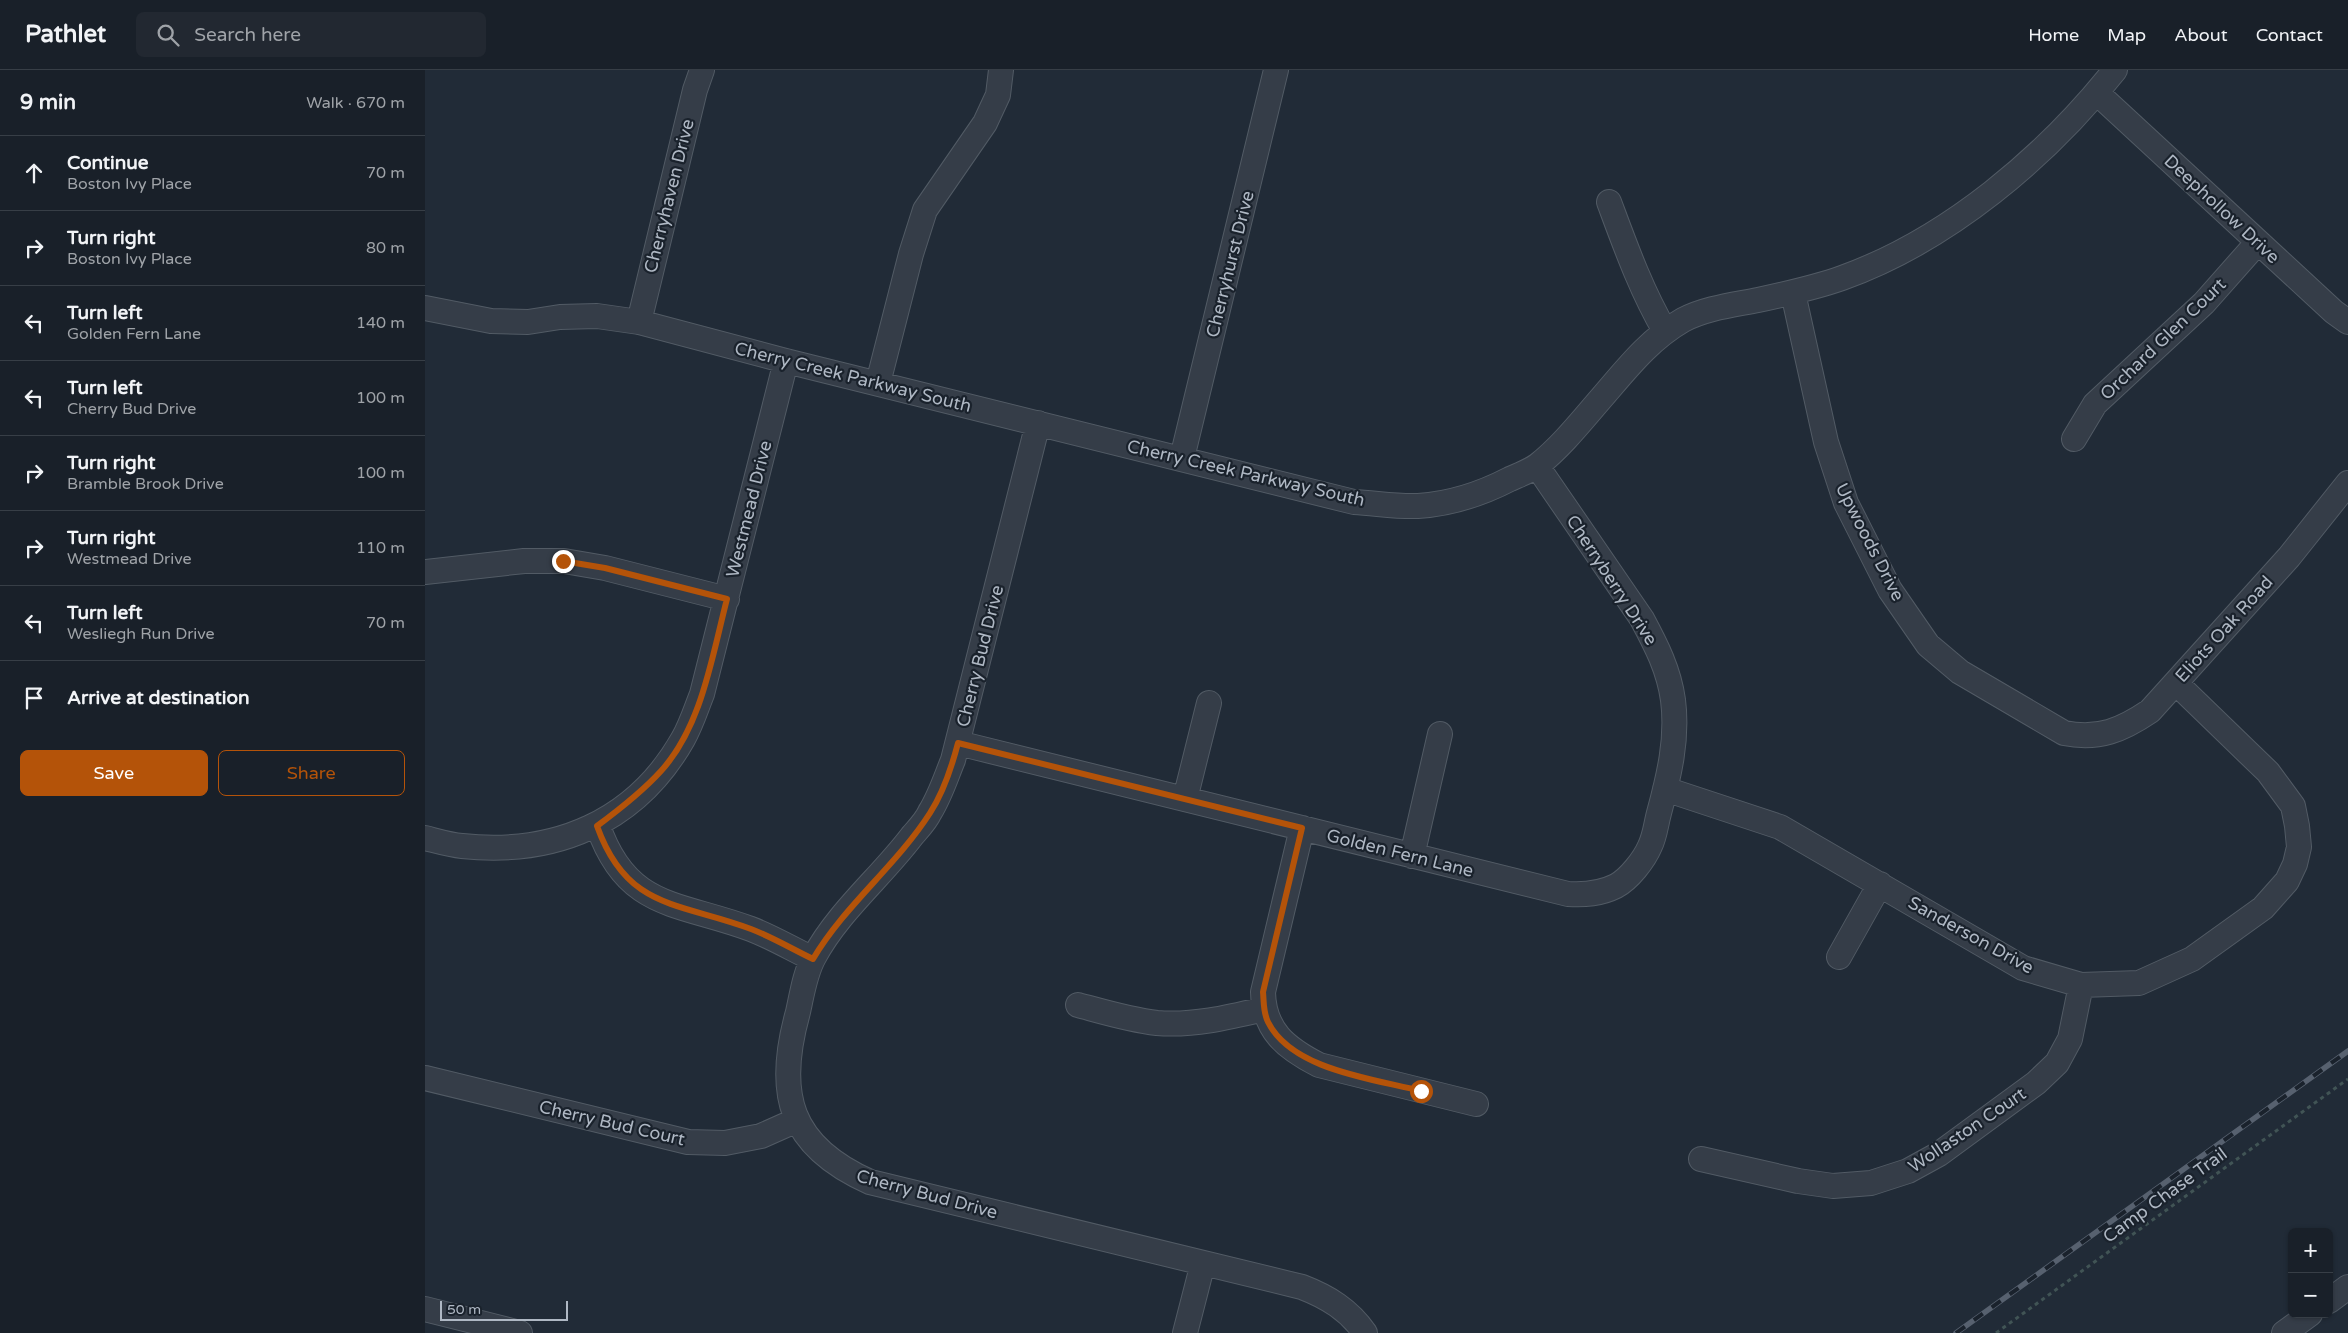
<!DOCTYPE html>
<html lang="en">
<head>
<meta charset="utf-8">
<style>
	body { margin:0; font-family:"Varela Round",sans-serif; background:#222831; color:#f1f3f6 }
	.controls { position:absolute; right:15px; bottom:15px; display:grid; overflow:hidden; border-radius:8px; box-shadow:0 1px 4px #0004 }
	.controls button { width:45px; height:45px; display:grid; place-items:center; padding:0; border:0; border-bottom:1px solid #373e46; background:#192029; color:#f1f3f6; font:25px sans-serif }
	.scale { position:absolute; left:15px; bottom:12px; width:128px; box-sizing:border-box; padding-left:5px; border:2px solid #afb8c4; border-top:0; font-size:14px; line-height:18px; white-space:nowrap; color:#afb8c4; -webkit-text-stroke:4px #1a222c; paint-order:stroke }
	.stop { position:absolute; width:15px; height:15px; margin:-11px; border:4px solid #b45309; border-radius:50%; background:#fff }
	.stop.end { background:#b45309; border-color:#fff; box-shadow:0 1px 5px #0008 }
	.list { margin:0; padding:0; list-style:none }
	h2 { display:flex; justify-content:space-between; align-items:center; height:65px; margin:0; padding:0 20px; font-size:21px }
	h2 small { font-size:16px; font-weight:400; color:#9fa3a8 }
	.list li { display:grid; grid-template-columns:32px 1fr auto; gap:15px; align-items:center; box-sizing:border-box; height:75px; padding:0 20px; border-top:1px solid #373e46 }
	.list b { display:block; font-size:19px; white-space:nowrap }
	.list p { margin:0; font-size:16px; white-space:nowrap; color:#9fa3a8 }
	.list em { font-size:16px; font-style:normal; color:#9fa3a8 }
	.actions { display:flex; gap:10px; padding:15px 20px }
	.actions a { flex:1; padding:11px 0; border:1px solid #b45309; border-radius:8px; text-align:center; font-size:18px; color:#b45309 }
	.actions .main { background:#b45309; color:#fff }
	.icon { flex:none; width:28px; height:28px; fill:none; stroke:currentColor; stroke-width:2; stroke-linecap:round; stroke-linejoin:round }
	.map { position:relative; flex:none; width:1923px; height:1263px; overflow:hidden }
	header { display:flex; align-items:center; gap:30px; box-sizing:border-box; height:70px; padding:0 25px; background:#192029; border-bottom:1px solid #373e46 }
	header strong { font-size:24px }
	nav { display:flex; gap:28px; margin-inline-start:auto; font-size:18px }
	.search { width:350px; height:45px; background:#222831; display:flex; align-items:center; gap:12px; box-sizing:border-box; padding:0 18px; border-radius:8px; color:#9fa3a8; font-size:19px }
	main { display:flex }
	aside { flex:1; background:#192029 }
	.map>svg:first-child { display:block }
	.lines { fill:none; stroke-linecap:round; stroke-linejoin:round }
	.minor-casing { stroke:#525b65; stroke-width:26 }
	.path { stroke:#415455; stroke-width:3; stroke-dasharray:4 4; stroke-linecap:butt }
	.minor { stroke:#353d48; stroke-width:24 }
	.rail-casing { stroke:#57616f; stroke-width:5.5 }
	.rail { stroke:#1a222c; stroke-width:4; stroke-dasharray:11; stroke-linecap:butt }
	.route { stroke:#b45309; stroke-width:6 }
	.labels { text-anchor:middle; stroke-width:4.5; stroke-linejoin:round; paint-order:stroke }
	.street-label { font-size:18px; fill:#afb8c4; stroke:#1a222c }
</style>
</head>
<body>
<header>
<strong>Pathlet</strong>
<div class="search"><svg class="icon" aria-label="search" viewBox="0 0 24 24"><circle cx="10" cy="10" r="6"/><path d="M15 15l6 6"/></svg>Search here</div>
<nav><a>Home</a><a>Map</a><a>About</a><a>Contact</a></nav>
</header>
<main>
<aside>
<h2>9 min<small>Walk · 670 m</small></h2>
<ul class="list">
<li><svg class="icon" aria-label="ahead" viewBox="0 0 24 24"><path d="M12 20V5M6 11l6-6 6 6"/></svg><div><b>Continue</b><p>Boston Ivy Place</p></div><em>70 m</em></li>
<li><svg class="icon" aria-label="right" viewBox="0 0 24 24"><path d="M7 20v-9h11M14 6l5 5-5 5"/></svg><div><b>Turn right</b><p>Boston Ivy Place</p></div><em>80 m</em></li>
<li><svg class="icon" aria-label="left" viewBox="0 0 24 24"><path d="M17 20v-9H6M10 6l-5 5 5 5"/></svg><div><b>Turn left</b><p>Golden Fern Lane</p></div><em>140 m</em></li>
<li><svg class="icon" aria-label="left" viewBox="0 0 24 24"><path d="M17 20v-9H6M10 6l-5 5 5 5"/></svg><div><b>Turn left</b><p>Cherry Bud Drive</p></div><em>100 m</em></li>
<li><svg class="icon" aria-label="right" viewBox="0 0 24 24"><path d="M7 20v-9h11M14 6l5 5-5 5"/></svg><div><b>Turn right</b><p>Bramble Brook Drive</p></div><em>100 m</em></li>
<li><svg class="icon" aria-label="right" viewBox="0 0 24 24"><path d="M7 20v-9h11M14 6l5 5-5 5"/></svg><div><b>Turn right</b><p>Westmead Drive</p></div><em>110 m</em></li>
<li><svg class="icon" aria-label="left" viewBox="0 0 24 24"><path d="M17 20v-9H6M10 6l-5 5 5 5"/></svg><div><b>Turn left</b><p>Wesliegh Run Drive</p></div><em>70 m</em></li>
<li><svg class="icon" aria-label="arrive" viewBox="0 0 24 24"><path d="M6 21V4h12l-3 4 3 4H6"/></svg><div><b>Arrive at destination</b></div></li>
</ul>
<div class="actions"><a class="main">Save</a><a>Share</a></div>
</aside>
<div class="map">
<svg width="1923" height="1263" viewBox="0 0 1923 1263">
	<rect width="100%" height="100%" fill="#212b37"/>
	<g class="lines">
		<defs>
			<path id="minor" d="M 1672,23 L 1909,242 L 1923,252
				M 1184,132 C 1200,175 1216,220 1240,261
				M 1368,223 L 1401,372 L 1421,433 L 1465,520 L 1503,575 L 1535,602 L 1639,663 C 1674,670 1697,660 1725,641 L 1864,487 L 1923,413
				M 0,238 L 66,251 L 103,252 L 135,247 L 172,246 L 214,252 L 361,291 L 929,432 C 950,433 972,437 993,436 C 1025,434 1056,424 1085,409 C 1094,405 1105,401 1113,395 C 1138,375 1158,349 1179,325 C 1203,297 1225,269 1258,250 C 1281,238 1308,235 1333,230 C 1361,224 1389,218 1417,208 C 1523,170 1621,87 1690,0
				M 214,252 L 270,20 L 277,0
				M 453,313 L 486,184 L 500,140 L 560,53 L 573,25 L 576,0
				M 613,353 L 528,690 C 521,707 515,726 505,742 C 501,751 493,759 487,766 C 456,807 413,842 389,887 C 380,903 377,924 373,942 C 350,1024 364,1076 445,1112 L 877,1217 C 903,1227 924,1240 940,1263
				M 1649,369 L 1670,334 L 1779,233 L 1833,172
				M 757,388 L 851,0
				M 0,502 L 99,491 L 139,491 L 180,498 L 302,529
				M 533,673 L 1143,824 C 1160,825 1175,824 1191,816 C 1204,809 1219,790 1225,776 C 1230,766 1231,754 1234,743 C 1244,706 1253,669 1248,630 C 1244,600 1231,575 1217,549 L 1112,396
				M 1240,719 L 1355,757 L 1598,898 L 1656,915 L 1714,913 L 1767,889 L 1838,838 L 1862,811 L 1870,794 L 1874,777 L 1872,756 L 1868,736 L 1843,702 L 1751,613
				M 760,729 L 784,633
				M 173,756 C 202,840 254,832 326,859 C 347,867 367,879 388,889
				M 877,758 L 838,922 C 839,961 861,978 894,995 L 1051,1034
				M 0,768 C 12,771 25,775 37,776 C 130,786 211,752 258,669 C 266,655 271,639 277,624 L 361,291
				M 987,786 L 1015,664
				M 1414,887 L 1455,814
				M 653,935 C 679,942 705,950 732,953 C 768,956 805,947 839,939
				M 0,1008 L 263,1072 L 300,1073 L 336,1066 L 372,1050
				M 1276,1089 L 1373,1111 L 1408,1116 L 1446,1113 L 1483,1101 L 1514,1084 L 1611,1013 L 1632,993 L 1645,969 L 1656,915
				M 1904,1231 L 1923,1217
				M 0,1239 L 95,1263
				M 760,1263 L 778,1193
				M 1859,1263 L 1885,1244"/>
		</defs>
		<use href="#minor" class="minor-casing"/>
		<path class="path" d="M 1571,1263 L 1923,1009"/>
		<use href="#minor" class="minor"/>
		<defs>
			<path id="rail" d="M 1531,1263 L 1923,981"/>
		</defs>
		<use href="#rail" class="rail-casing"/>
		<use href="#rail" class="rail"/>
	</g>
	<g class="lines">
		<path class="route" d="M 138,491 L 180,498 L 302,529 C 287,586 277,656 236,701 C 217,722 195,739 172,756 C 202,840 254,832 326,859 C 347,867 367,879 388,889 C 420,835 471,796 505,743 C 518,723 527,696 533,673 L 877,758 L 838,922 C 839,932 838,942 843,952 C 867,1000 949,1009 996,1021"/>
	</g>
	<g class="labels">
		<g class="street-label">
			<text transform="translate(244 126) rotate(-76)" y="6">Cherryhaven Drive</text>
			<text transform="translate(1797 139) rotate(43)" y="6">Deephollow Drive</text>
			<text transform="translate(805 194) rotate(-76)" y="6">Cherryhurst Drive</text>
			<text transform="translate(1738 269) rotate(-44)" y="6">Orchard Glen Court</text>
			<text transform="translate(428 307) rotate(14)" y="6">Cherry Creek Parkway South</text>
			<text transform="translate(821 403) rotate(13)" y="6">Cherry Creek Parkway South</text>
			<text transform="translate(324 439) rotate(-76)" y="6">Westmead Drive</text>
			<text transform="translate(1445 472) rotate(63)" y="6">Upwoods Drive</text>
			<text transform="translate(1187 510) rotate(57)" y="6">Cherryberry Drive</text>
			<text transform="translate(1799 559) rotate(-48)" y="6">Eliots Oak Road</text>
			<text transform="translate(555 586) rotate(-76)" y="6">Cherry Bud Drive</text>
			<text transform="translate(975 783) rotate(14)" y="6">Golden Fern Lane</text>
			<text transform="translate(1546 865) rotate(29)" y="6">Sanderson Drive</text>
			<text transform="translate(187 1053) rotate(13)" y="6">Cherry Bud Court</text>
			<text transform="translate(1542 1060) rotate(-34)" y="6">Wollaston Court</text>
			<text transform="translate(502 1124) rotate(15)" y="6">Cherry Bud Drive</text>
			<text transform="translate(1740 1125) rotate(-36)" y="6">Camp Chase Trail</text>
		</g>
	</g>
</svg>
<div class="controls">
<button>+</button>
<button>−</button>
</div>
<div class="scale">50 m</div>
<div class="stop" style="left:996px;top:1021px"></div>
<div class="stop end" style="left:138px;top:491px"></div>
</div>
</main>
</body>
</html>
